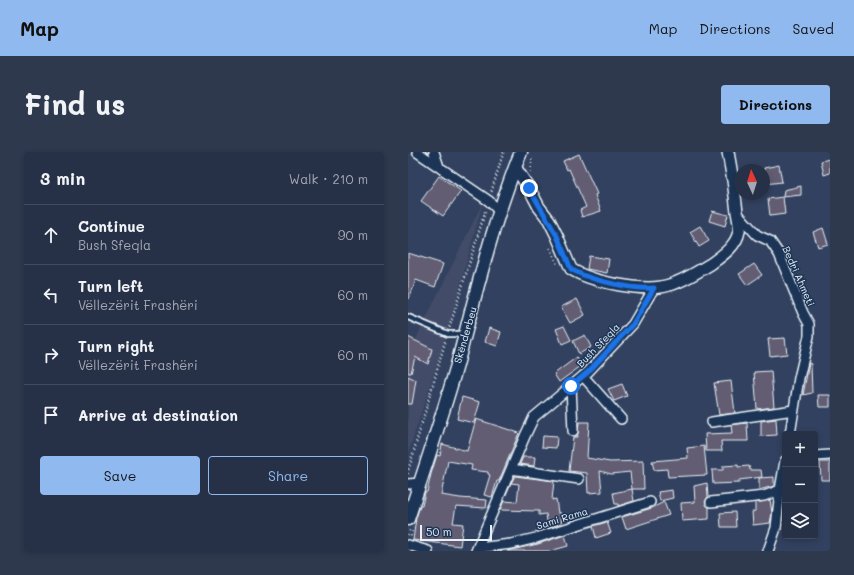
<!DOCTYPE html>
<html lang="en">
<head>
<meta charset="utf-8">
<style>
	body { margin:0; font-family:Mali,sans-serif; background:#2e394e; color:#f1f3f6 }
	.controls { position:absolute; right:12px; bottom:12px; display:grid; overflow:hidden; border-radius:4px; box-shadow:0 2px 6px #0003 }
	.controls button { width:36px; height:36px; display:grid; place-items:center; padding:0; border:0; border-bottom:1px solid #424c60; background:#263147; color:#f1f3f6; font:20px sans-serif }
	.compass { position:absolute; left:326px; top:12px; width:36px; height:36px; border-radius:50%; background:#263147; box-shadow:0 2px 6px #0003; rotate:356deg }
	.scale { position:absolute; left:12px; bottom:10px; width:72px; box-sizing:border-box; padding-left:4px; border:2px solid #e8f1f8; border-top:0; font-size:11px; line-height:14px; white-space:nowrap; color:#e8f1f8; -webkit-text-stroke:3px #1d3557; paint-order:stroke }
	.stop { position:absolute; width:12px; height:12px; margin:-9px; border:3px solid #1a73e8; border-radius:50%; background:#fff }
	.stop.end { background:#1a73e8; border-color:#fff; box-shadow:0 1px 4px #0008 }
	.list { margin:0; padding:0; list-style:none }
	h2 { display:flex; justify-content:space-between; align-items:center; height:52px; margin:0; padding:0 16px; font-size:17px }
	h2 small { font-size:13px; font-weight:400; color:#a4a9b4 }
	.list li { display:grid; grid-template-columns:26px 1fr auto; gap:12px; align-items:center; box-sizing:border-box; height:60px; padding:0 16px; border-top:1px solid #424c60 }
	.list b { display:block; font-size:15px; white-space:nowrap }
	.list p { margin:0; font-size:13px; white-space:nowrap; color:#a4a9b4 }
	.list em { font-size:13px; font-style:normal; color:#a4a9b4 }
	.actions { display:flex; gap:8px; padding:12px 16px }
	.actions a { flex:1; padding:9px 0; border:1px solid #90b9f0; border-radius:4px; text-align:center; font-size:14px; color:#90b9f0 }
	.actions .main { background:#90b9f0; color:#111 }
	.icon { flex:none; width:22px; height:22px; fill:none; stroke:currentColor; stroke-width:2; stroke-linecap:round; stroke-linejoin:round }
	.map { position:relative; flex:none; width:422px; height:399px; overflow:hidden; border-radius:4px }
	header { display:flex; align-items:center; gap:24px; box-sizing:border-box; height:56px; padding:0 20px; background:#90b9f0; color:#111 }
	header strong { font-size:19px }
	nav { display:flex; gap:22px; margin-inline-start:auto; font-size:14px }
	.intro { display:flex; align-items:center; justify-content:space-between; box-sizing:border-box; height:96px; padding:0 24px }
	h1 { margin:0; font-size:28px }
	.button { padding:10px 18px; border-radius:4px; background:#90b9f0; color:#111; font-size:14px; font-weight:700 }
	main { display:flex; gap:24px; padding:0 24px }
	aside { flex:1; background:#263147; border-radius:4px; box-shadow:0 2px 6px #0003 }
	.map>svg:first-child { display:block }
	.built { fill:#434c68 }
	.building { fill:#625d72; stroke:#e8f1f8 }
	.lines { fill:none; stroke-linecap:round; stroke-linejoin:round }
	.service-casing { stroke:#e8f1f8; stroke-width:8 }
	.minor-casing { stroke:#e8f1f8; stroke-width:12 }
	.tertiary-casing { stroke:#e8f1f8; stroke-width:14 }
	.secondary-casing { stroke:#e8f1f8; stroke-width:15 }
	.path { stroke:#e8f1f8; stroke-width:1.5; stroke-dasharray:1 3; stroke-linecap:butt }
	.service { stroke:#1d3557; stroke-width:4.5 }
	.minor { stroke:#1d3557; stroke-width:9 }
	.tertiary { stroke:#1d3557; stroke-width:11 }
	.secondary { stroke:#1d3557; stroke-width:12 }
	.route { stroke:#1a73e8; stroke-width:5 }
	.labels { text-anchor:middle; stroke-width:3; stroke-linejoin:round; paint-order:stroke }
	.street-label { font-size:10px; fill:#e8f1f8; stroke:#1d3557 }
</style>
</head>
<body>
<header>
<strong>Map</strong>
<nav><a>Map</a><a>Directions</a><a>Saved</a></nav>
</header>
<div class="intro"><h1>Find us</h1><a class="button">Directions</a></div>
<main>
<aside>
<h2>3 min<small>Walk · 210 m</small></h2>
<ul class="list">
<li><svg class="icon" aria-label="ahead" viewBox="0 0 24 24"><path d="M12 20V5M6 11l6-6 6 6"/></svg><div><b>Continue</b><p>Bush Sfeqla</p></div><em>90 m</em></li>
<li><svg class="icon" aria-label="left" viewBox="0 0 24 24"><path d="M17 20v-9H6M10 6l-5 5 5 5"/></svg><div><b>Turn left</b><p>Vëllezërit Frashëri</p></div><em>60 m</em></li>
<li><svg class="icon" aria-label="right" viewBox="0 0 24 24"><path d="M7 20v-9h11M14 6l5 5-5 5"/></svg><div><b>Turn right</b><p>Vëllezërit Frashëri</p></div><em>60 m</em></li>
<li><svg class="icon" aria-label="arrive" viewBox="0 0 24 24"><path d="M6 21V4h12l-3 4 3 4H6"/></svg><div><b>Arrive at destination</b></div></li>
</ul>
<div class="actions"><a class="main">Save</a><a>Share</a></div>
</aside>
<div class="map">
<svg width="422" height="399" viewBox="0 0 422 399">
	<rect width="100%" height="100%" fill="#32415f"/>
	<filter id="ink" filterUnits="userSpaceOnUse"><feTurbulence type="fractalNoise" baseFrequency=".025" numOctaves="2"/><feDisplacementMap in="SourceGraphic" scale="8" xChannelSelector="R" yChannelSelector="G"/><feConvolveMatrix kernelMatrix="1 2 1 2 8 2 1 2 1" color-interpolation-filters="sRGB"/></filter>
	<g filter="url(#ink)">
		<path class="built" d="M 75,50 L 39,182 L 0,302 L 0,203 Z"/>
		<path class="building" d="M 171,2 L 189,42 L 187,43 L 193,59 L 174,65 L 172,58 L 178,55 L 161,17 L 159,18 L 155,9 Z
			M 422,7 L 422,21 L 416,23 L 413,9 Z
			M 371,13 L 374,30 L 357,32 L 356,16 Z
			M 31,24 L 53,39 L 35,64 L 13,49 Z
			M 393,34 L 393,43 L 375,45 L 376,38 Z
			M 375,45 L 377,62 L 362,64 L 360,47 Z
			M 304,59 L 320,63 L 317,74 L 301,69 Z
			M 292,74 L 301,89 L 291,95 L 282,80 Z
			M 415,76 L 420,92 L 410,95 L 405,80 Z
			M 0,101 L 35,112 L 27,135 L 8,128 L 1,147 L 0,146 Z
			M 181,104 L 201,107 L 199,121 L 179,117 Z
			M 346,112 L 354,123 L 339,133 L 331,122 Z
			M 169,147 L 177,163 L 162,171 L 153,155 Z
			M 156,174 L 163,188 L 154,192 L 148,177 Z
			M 81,176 L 93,180 L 89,194 L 77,190 Z
			M 177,183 L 183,195 L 171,202 L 165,189 Z
			M 0,185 L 24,197 L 20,212 L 7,205 L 3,221 L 0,221 Z
			M 377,186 L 379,202 L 362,204 L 360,187 Z
			M 169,205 L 173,214 L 151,230 L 146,222 Z
			M 401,211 L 403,212 L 404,241 L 395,243 Z
			M 363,219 L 366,255 L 349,257 L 346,220 Z
			M 0,224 L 8,228 L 4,252 L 0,252 Z
			M 323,229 L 327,261 L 311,263 L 306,231 Z
			M 214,232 L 219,244 L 206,249 L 200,237 Z
			M 410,243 L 422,243 L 422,255 L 411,255 Z
			M 54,245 L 72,250 L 66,271 L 49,267 Z
			M 68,267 L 111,281 L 91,329 L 89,329 L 84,345 L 76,343 L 82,323 L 80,322 L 80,320 L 63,318 L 64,313 L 40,309 L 33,343 L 52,346 L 79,348 L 78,356 L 48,354 L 45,371 L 55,372 L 52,394 L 5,388 L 8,366 L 12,354 L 14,354 L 17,340 L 19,340 L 23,322 L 29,303 L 32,304 L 34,292 L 59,299 Z
			M 368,267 L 369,283 L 353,284 L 353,269 Z
			M 171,270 L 181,270 L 179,306 L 202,310 L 235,309 L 236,337 L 224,337 L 222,320 L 203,322 L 192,319 L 194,340 L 180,341 L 179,321 L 161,319 L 165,285 L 169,285 L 170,281 Z
			M 339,271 L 340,289 L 313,289 L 314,299 L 298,299 L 297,282 L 324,281 L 323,273 Z
			M 135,284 L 149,285 L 148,296 L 134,295 Z
			M 296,294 L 299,323 L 260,325 L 259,317 L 246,318 L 244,309 L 280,306 L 279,296 Z
			M 115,305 L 127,305 L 126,314 L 112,312 Z
			M 412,310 L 422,310 L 422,328 L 413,328 Z
			M 330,313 L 330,315 L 341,314 L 342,318 L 353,318 L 354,325 L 331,328 L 331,331 L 305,332 L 304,318 L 315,318 L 315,314 Z
			M 107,324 L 146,329 L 144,348 L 148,347 L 150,361 L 152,360 L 154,371 L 140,376 L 138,362 L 131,363 L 131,359 L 92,358 L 96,349 L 109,350 L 111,332 L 103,331 Z
			M 366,325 L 366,334 L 351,338 L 351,326 Z
			M 299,331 L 300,345 L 297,350 L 301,355 L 301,367 L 274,369 L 273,351 L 287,350 L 286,334 Z
			M 224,337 L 226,349 L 210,354 L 210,352 L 207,352 L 205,341 Z
			M 264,338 L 265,346 L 252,349 L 250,340 Z
			M 362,348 L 364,361 L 362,371 L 345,373 L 344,360 L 347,359 L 347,351 Z
			M 256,350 L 261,363 L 218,377 L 214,365 L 244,356 Z
			M 327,360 L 328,375 L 313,375 L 312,361 Z
			M 199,370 L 203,381 L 188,386 L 185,374 Z
			M 157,383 L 160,394 L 142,399 L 99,399 L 130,392 Z"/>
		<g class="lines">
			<defs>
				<path id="service" d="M 0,165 L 40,182 L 57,182"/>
				<path id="minor" d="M 9,0 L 81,49 L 91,59
					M 26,0 L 31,15
					M 330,62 L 349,83 L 362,89 L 371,102 L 395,161 L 401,172 L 401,184 L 391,226 L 382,282
					M 175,224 L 213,267
					M 163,234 L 165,279
					M 304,270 L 386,258
					M 407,304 L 422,303
					M 103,317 L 171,327
					M 0,332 L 12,331
					M 303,350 L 356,344 L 372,338
					M 0,393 L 20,399
					M 70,396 L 103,392 L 128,386 L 242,350
					M 68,399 L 117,284 L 126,265 L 180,220 L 225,172 L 246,136
					M 360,399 L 368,376 L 372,338 L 377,309"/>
				<path id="tertiary" d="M 107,15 L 121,36 L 131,55 L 141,68 L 149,84 L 163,117 C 183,130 238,141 261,133 C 276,129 291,119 304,111 C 315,103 329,93 331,79 C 332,73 330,66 329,60 C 327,40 324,20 320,0"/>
				<path id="secondary" d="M 0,367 C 17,316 34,265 49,213 C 68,141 85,69 113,0"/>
			</defs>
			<use href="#service" class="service-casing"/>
			<use href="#minor" class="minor-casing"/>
			<use href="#tertiary" class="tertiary-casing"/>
			<use href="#secondary" class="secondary-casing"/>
			<path class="path" d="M 123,20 L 124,4
				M 83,39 L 95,0
				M 84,40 L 96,0
				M 142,96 L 150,114
				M 41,175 L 77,58
				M 42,176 L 78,59
				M 0,317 L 37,188
				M 0,322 L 38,189
				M 0,383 L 2,377
				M 3,384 L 5,376"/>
			<use href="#service" class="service"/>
			<use href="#minor" class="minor"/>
			<use href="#tertiary" class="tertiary"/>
			<use href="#secondary" class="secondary"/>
		</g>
	</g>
	<g class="lines" filter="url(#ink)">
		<path class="route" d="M 121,36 L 149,84 L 163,117 C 180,128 226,138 246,136 L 225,172 L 180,220 L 163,234"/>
	</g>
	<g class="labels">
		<g class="street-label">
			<text transform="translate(391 124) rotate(66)" y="4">Bedri Ahmeti</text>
			<text transform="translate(57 183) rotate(-74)" y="4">Skënderbeu</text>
			<text transform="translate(190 193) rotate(-46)" y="4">Bush Sfeqla</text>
			<text transform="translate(154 366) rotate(-17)" y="4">Sami Rama</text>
		</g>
	</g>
</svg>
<div class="controls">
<button>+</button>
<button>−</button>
<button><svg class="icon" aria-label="layers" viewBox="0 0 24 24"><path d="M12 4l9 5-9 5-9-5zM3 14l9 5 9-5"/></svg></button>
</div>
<svg class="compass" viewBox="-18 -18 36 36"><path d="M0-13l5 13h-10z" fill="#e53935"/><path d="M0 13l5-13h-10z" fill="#a4a9b4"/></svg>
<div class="scale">50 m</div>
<div class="stop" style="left:163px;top:234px"></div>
<div class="stop end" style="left:121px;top:36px"></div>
</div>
</main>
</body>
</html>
